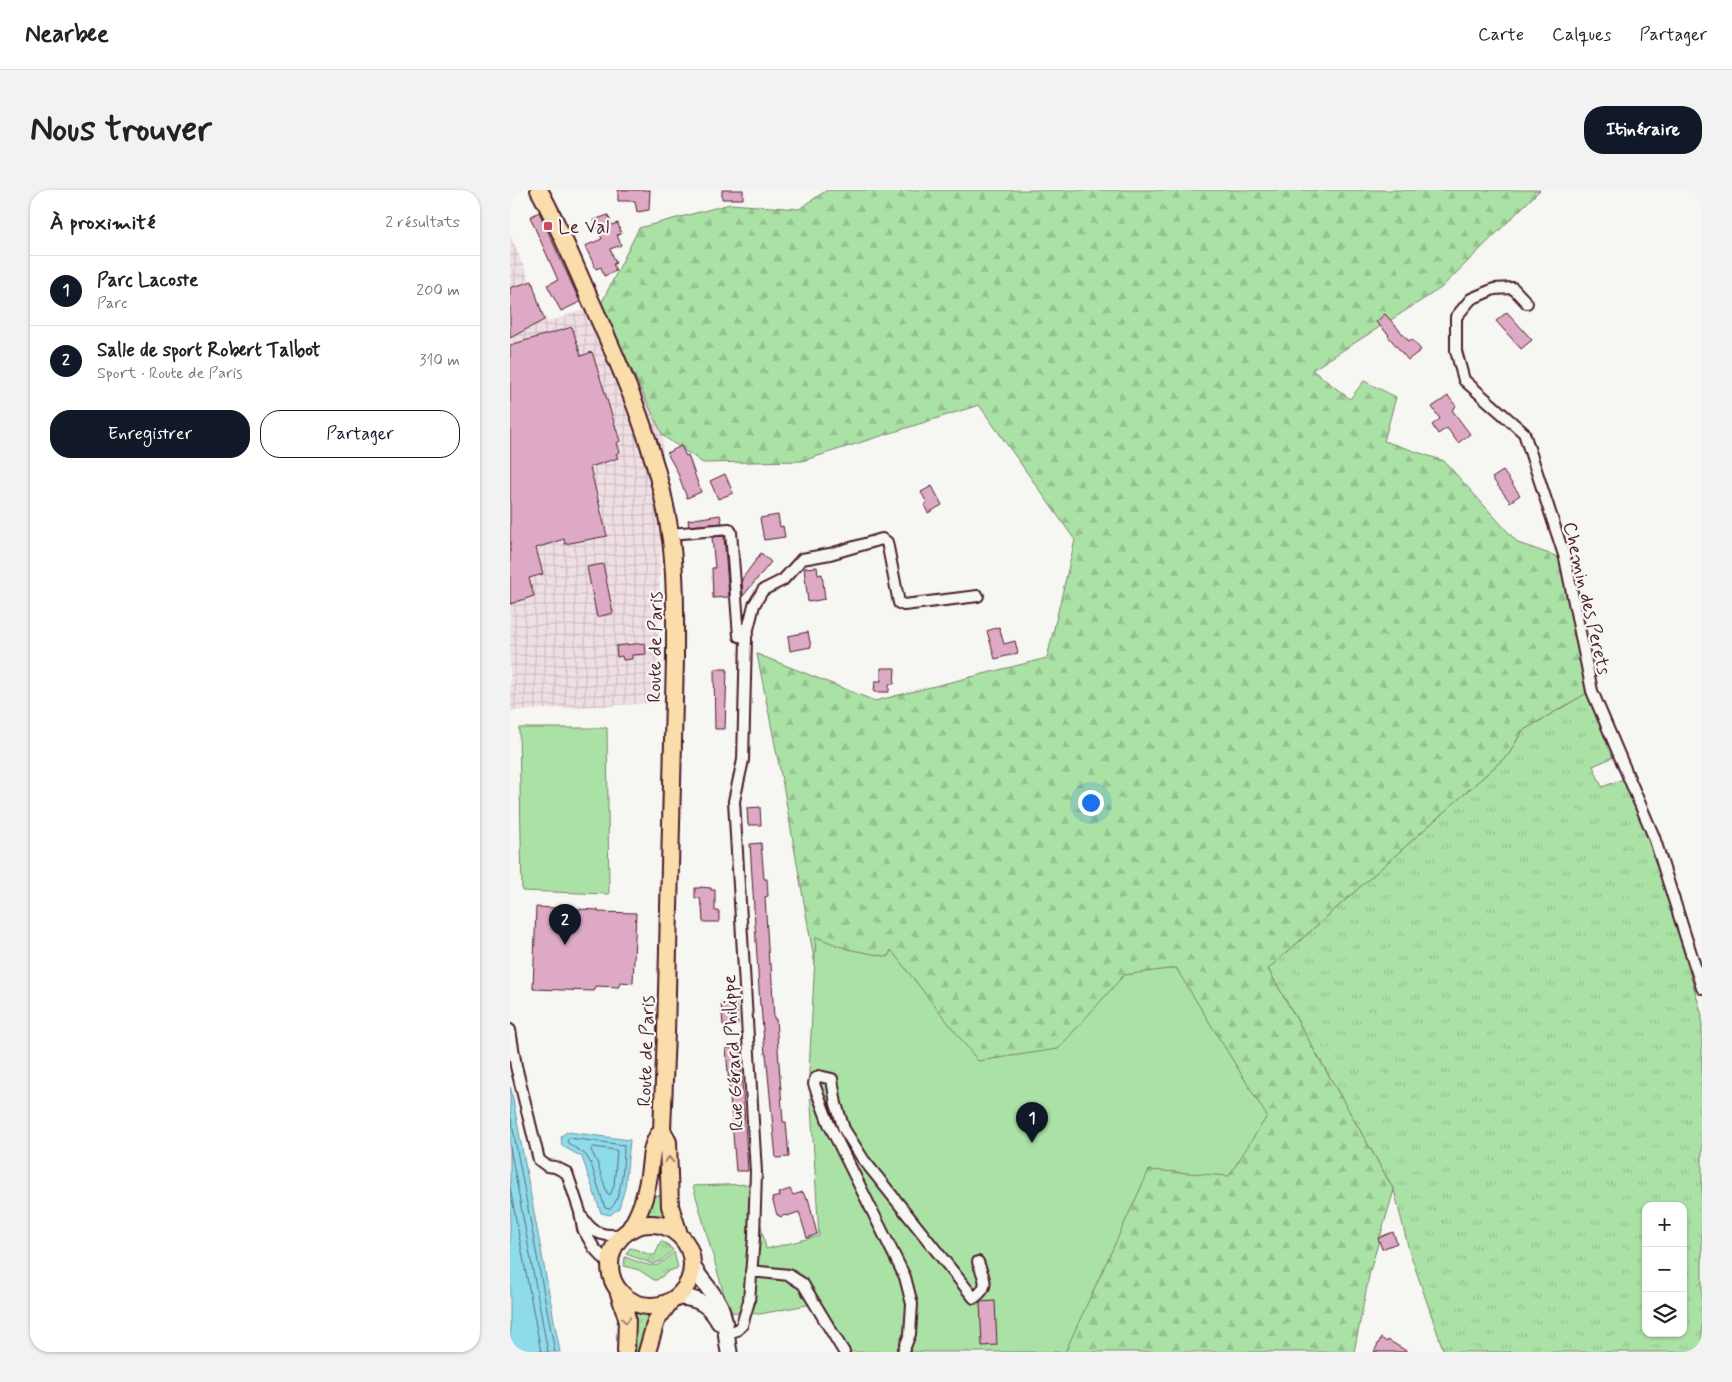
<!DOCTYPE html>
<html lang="fr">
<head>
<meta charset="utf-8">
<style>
	body { margin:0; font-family:Mynerve,sans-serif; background:#f2f2f2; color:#222 }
	.controls { position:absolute; right:15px; bottom:15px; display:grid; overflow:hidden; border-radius:10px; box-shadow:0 1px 4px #0004 }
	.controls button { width:45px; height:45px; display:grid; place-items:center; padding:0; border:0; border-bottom:1px solid #e0e0e0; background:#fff; color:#222; font:25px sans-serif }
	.you { position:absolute; left:580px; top:612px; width:18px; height:18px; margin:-12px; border:4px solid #fff; border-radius:50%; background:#1a73e8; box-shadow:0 0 0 8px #1a73e833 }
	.badge { display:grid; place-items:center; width:32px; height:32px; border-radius:50%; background:#111827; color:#fff; font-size:16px; font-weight:700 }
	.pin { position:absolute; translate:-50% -41px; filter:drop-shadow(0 1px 2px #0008) }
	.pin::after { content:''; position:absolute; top:26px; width:18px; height:15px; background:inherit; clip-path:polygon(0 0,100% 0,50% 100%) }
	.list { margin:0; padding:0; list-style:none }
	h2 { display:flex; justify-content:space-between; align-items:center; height:65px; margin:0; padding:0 20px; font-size:21px }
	h2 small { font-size:16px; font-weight:400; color:#767676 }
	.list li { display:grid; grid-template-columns:32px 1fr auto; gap:15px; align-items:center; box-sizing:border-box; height:70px; padding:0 20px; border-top:1px solid #e0e0e0 }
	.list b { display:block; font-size:19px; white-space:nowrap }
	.list p { margin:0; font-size:16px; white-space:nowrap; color:#767676 }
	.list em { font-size:16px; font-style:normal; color:#767676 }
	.actions { display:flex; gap:10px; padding:15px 20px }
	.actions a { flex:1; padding:11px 0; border:1px solid #111827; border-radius:20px; text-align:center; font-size:18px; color:#111827 }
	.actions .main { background:#111827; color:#fff }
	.icon { flex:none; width:28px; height:28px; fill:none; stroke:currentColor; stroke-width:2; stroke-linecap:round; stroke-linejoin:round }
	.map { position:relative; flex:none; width:1192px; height:1162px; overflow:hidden; border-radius:20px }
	header { display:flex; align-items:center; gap:30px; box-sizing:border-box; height:70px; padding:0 25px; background:#fff; border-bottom:1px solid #e0e0e0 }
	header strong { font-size:24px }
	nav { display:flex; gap:28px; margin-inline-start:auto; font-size:18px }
	.intro { display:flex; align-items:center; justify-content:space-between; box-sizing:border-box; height:120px; padding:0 30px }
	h1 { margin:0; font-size:35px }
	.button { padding:12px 22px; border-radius:20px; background:#111827; color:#fff; font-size:18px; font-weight:700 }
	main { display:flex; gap:30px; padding:0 30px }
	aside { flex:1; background:#fff; border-radius:20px; box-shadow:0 1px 4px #0004 }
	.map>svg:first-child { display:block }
	.industrial { fill:url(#industrial-grid) }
	.grass { fill:url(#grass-tufts); stroke:#7a8068; fill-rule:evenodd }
	.forest { fill:url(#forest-firs); stroke:#7a8068 }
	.park { fill:#aae2a6; stroke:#7a8068 }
	.water { fill:#8ddbeb; stroke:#72909e }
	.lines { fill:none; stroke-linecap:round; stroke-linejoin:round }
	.shore { stroke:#656a78; stroke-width:1 }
	.building { fill:#dea9c4; stroke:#4a1f2b }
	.street-casing { stroke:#4a1f2b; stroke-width:14 }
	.secondary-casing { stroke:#4a1f2b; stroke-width:19 }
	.primary-casing { stroke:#4a1f2b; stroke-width:20 }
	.street { stroke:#f6f6f2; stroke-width:10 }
	.secondary { stroke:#f6f6f2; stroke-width:15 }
	.primary { stroke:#fbddab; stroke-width:16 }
	.oneway { stroke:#a27e6b }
	.poi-dot { fill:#d1495b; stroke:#f6f6f2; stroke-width:2 }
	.labels { text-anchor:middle; stroke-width:4.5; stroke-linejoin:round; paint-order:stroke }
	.poi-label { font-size:19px; fill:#4a1f2b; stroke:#f6f6f2; text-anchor:start }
	.street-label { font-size:19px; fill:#4a1f2b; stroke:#f6f6f2 }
</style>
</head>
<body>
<header>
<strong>Nearbee</strong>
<nav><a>Carte</a><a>Calques</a><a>Partager</a></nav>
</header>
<div class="intro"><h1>Nous trouver</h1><a class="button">Itinéraire</a></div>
<main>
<aside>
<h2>À proximité<small>2 résultats</small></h2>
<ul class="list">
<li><span class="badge">1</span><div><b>Parc Lacoste</b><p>Parc</p></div><em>200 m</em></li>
<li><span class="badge">2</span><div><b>Salle de sport Robert Talbot</b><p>Sport · Route de Paris</p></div><em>310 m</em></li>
</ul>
<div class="actions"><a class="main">Enregistrer</a><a>Partager</a></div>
</aside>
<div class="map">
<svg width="1192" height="1162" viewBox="0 0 1192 1162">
	<defs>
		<pattern id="industrial-grid" width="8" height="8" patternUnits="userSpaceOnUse" patternTransform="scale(1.25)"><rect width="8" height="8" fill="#efdfe4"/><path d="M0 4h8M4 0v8" fill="none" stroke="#cebfc4"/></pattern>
		<pattern id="grass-tufts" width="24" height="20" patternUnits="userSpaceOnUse" patternTransform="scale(1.25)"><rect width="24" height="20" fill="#aae2a6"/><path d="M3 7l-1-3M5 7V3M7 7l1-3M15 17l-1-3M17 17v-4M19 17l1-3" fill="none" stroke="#94c18f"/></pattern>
		<pattern id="forest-firs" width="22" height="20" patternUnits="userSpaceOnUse" patternTransform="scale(1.25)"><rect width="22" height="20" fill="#aae2a6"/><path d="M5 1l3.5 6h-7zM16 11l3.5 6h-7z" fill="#94c18f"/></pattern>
	</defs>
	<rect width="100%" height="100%" fill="#f6f6f2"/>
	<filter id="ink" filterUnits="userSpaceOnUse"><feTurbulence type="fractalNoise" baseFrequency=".02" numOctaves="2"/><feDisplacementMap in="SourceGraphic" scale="10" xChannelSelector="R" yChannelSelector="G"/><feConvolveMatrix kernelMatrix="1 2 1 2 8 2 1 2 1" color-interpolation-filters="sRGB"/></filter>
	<g filter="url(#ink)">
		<path class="industrial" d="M 0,44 L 37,132 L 91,114 L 153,246 L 147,513 L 0,521 Z"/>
		<path class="grass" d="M 1082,500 L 1106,566 L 1083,576 L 1092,597 L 1116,588 L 1142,655 L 1192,825 L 1192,1162 L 934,1162 L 899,1060 L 884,1000 L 758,779 L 999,564 L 1012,541 ZM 1136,1016 L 1173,1016 L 1173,1143 L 1136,1143 Z
			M 140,1005 L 154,1006 L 159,1029 L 150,1026 L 134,1026 Z
			M 151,1051 L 158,1055 L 163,1060 L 151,1071 L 143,1074 L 116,1064 L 120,1058 C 129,1059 138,1066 145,1065 Z
			M 164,1062 L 168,1078 L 159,1081 L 147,1090 L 144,1090 L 129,1080 L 114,1076 L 115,1067 C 125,1070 143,1080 151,1073 C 156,1070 159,1066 164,1062 Z
			M 123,1123 L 140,1126 L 131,1162 L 120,1162 Z"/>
		<path class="forest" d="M 317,0 L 1030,0 L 931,98 L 802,180 L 840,209 L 854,191 L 886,207 L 874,251 L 934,271 L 1008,353 L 1057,370 L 1082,500 L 1012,541 L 999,564 L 758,779 L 884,1000 L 860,1081 L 844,1162 L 499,1162 L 342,983 L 274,600 L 247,464 L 365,511 L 537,468 L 565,350 L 469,215 L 292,271 L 193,273 L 153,246 L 91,114 L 129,38 L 220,14 L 289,19 Z"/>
		<path class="park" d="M 9,538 L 97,538 L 99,704 L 12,701 Z
			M 306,747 L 337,759 L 378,767 L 381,760 L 468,871 L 548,859 L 614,785 L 666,778 L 757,926 L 719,986 L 639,980 L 555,1162 L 338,1162 L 307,1113 L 250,1124 L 219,1122 L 183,996 L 242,994 L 256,1059 L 309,1046 L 299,883 Z"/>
		<path class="water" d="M 0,897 L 1,899 L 50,1162 L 0,1162 Z
			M 57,942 L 120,950 L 115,998 L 109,1018 L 100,1025 L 91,1023 L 72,967 L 52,956 L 51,946 Z"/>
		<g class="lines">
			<path class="shore" d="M 0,923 L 45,1162
				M 59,948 L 114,955 C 114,971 112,1010 100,1019 L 95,1018 L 81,974 L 76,965 L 58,953 L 57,950 Z
				M 0,957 L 38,1162
				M 84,957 L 105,960 L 107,961 L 104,996 L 100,1005 L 97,1003 L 87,972 L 81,960 Z
				M 0,998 L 31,1162"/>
		</g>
		<path class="building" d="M 108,0 L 140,0 L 139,20 L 127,22 L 125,11 L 108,11 Z
			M 212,0 L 233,0 L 233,9 L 212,9 Z
			M 29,22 L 70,112 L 51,121 L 37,95 L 48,90 L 20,27 Z
			M 98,25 L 102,35 L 108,33 L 111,44 L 107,45 L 111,55 L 100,59 L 106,73 L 103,74 L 106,81 L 94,86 L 91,77 L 86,79 L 75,56 L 92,49 L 84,30 Z
			M 22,91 L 34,130 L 0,148 L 0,98 Z
			M 997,122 L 1022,150 L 1011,159 L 986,131 Z
			M 875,124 L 899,151 L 902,149 L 911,160 L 898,170 L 878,146 L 879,145 L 866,132 Z
			M 62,137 L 71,166 L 82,162 L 110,251 L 107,253 L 110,262 L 106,264 L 108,268 L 80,277 L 97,346 L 55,354 L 54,349 L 26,358 L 33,384 L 19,388 L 24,406 L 0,414 L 0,155 Z
			M 938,206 L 946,216 L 942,220 L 960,244 L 948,253 L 937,238 L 928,244 L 922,235 L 930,229 L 922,217 Z
			M 171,256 L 176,266 L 178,265 L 191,302 L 177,308 L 167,281 L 157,263 Z
			M 993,281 L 1010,305 L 1000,312 L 982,288 Z
			M 215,284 L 223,303 L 208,309 L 200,291 Z
			M 422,296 L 432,315 L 418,323 L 414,315 L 417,313 L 411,302 Z
			M 210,325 L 212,333 L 179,336 L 178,330 Z
			M 268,325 L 270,337 L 273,336 L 275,347 L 254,350 L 250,328 Z
			M 214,346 L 219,407 L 203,408 L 202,378 L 205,378 L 202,347 Z
			M 251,363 L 261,372 L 233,406 L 232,389 Z
			M 93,374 L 103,423 L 87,427 L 77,377 Z
			M 307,377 L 308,385 L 312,384 L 315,409 L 298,412 L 294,378 Z
			M 489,437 L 494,454 L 505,451 L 508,463 L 485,469 L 477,441 Z
			M 298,442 L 301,457 L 280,461 L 278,446 Z
			M 135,453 L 136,464 L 122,465 L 122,469 L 113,470 L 112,466 L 107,467 L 106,456 Z
			M 371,478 L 385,478 L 384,494 L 379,494 L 379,502 L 364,502 L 365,491 L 371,491 Z
			M 204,479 L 217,479 L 215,539 L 205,539 Z
			M 250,617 L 251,635 L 238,635 L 237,618 Z
			M 251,653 L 254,689 L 257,689 L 258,706 L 255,707 L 259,774 L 261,774 L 264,829 L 266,829 L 273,932 L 276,932 L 279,967 L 266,968 L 256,864 L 255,864 L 251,815 L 250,815 L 240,654 Z
			M 190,697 L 201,698 L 201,700 L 205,700 L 205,721 L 209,721 L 209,732 L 193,732 L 192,715 L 191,715 L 190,708 L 185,708 L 185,698 L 190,698 Z
			M 26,717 L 88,720 L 88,722 L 126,723 L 123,793 L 110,792 L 109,797 L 85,796 L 84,801 L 23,799 Z
			M 226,811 L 228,834 L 213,835 L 211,813 Z
			M 230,857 L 238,981 L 226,981 L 216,858 Z
			M 280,999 L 283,1005 L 293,1002 L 296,1009 L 298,1008 L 307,1044 L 297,1048 L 289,1022 L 277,1026 L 276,1025 L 270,1027 L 269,1025 L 267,1025 L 262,1008 L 270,1006 L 269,1003 Z
			M 883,1042 L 887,1053 L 872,1059 L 868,1048 Z
			M 485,1111 L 487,1155 L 472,1156 L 470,1112 Z
			M 871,1148 L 877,1152 L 878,1150 L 898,1162 L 864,1162 Z"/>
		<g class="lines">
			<defs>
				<path id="street" d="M 1017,113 L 1003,98 L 984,99 L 961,109 L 946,127 L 946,161 L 954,190 L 1014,243 L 1055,368 L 1082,501 L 1144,647 L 1192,798
					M 160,344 L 219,339 L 221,342 L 229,446 L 236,447 L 244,415 L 253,400 L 273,390 L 292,369 L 320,364 L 372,349 L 377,352 L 389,413 L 394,415 L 468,406
					M 0,840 L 6,876 L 29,970 L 37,976 L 45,977 L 57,983 L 70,1022 L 73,1039 L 84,1058 L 100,1075
					M 73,1028 C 83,1045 96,1047 114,1044
					M 241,1081 L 279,1085 L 293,1094 L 334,1162
					M 216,1144 L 227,1140 L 232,1135 L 239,1111 L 244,1047 L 246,982 L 224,611 L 233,570 L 236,447
					M 393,1162 L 400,1144 L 402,1114 L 395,1087 L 319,934 L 304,894 L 305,889 L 309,886 L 322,889 L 326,914 L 334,939 L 353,969 L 464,1108 C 481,1095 474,1090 468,1072"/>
				<path id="secondary" d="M 183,1077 C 191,1091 203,1101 210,1116 C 216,1130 216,1147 219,1162
					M 169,1107 C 188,1108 200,1115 209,1132"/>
				<path id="primary" d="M 29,0 C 48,34 63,71 79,107 C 115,186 149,263 161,350 C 166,389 165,429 165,468 L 156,843 L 152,940 L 158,952 L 160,1016 L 169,1044
					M100 1075a41 41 0 1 1 82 0a41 41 0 1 1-82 0Z
					M 119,1040 C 131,1023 136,1005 139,985 C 142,966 140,955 152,940
					M 108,1100 L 117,1128 L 116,1162
					M 137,1162 L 146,1131 L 159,1113"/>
			</defs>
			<use href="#street" class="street-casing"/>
			<use href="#secondary" class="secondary-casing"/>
			<use href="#primary" class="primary-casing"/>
			<use href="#street" class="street"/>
			<use href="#secondary" class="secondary"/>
			<use href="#primary" class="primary"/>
		</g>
		<defs><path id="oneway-chevron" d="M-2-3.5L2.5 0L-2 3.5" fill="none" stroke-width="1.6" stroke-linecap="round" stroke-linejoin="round" transform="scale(1.25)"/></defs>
		<g class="oneway">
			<use href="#oneway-chevron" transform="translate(159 970) rotate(-91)"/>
			<use href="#oneway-chevron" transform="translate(116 1130) rotate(86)"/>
		</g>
	</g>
	<rect class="poi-dot" x="33" y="31" width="10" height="10" rx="2.5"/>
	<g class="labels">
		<g class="poi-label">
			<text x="48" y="43">Le Val</text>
		</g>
		<g class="street-label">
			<text transform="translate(1078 408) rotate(77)" y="7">Chemin des Perets</text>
			<text transform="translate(144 457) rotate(-89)" y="7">Route de Paris</text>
			<text transform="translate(135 861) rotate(-88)" y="7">Route de Paris</text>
			<text transform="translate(222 863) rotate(-93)" y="7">Rue Gérard Philippe</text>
		</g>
	</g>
</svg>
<div class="controls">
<button>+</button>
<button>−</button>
<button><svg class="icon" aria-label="layers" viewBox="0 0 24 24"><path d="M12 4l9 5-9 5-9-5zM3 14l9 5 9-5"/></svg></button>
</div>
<div class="you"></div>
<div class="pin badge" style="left:522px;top:953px">1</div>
<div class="pin badge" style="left:55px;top:755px">2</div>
</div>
</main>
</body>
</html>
